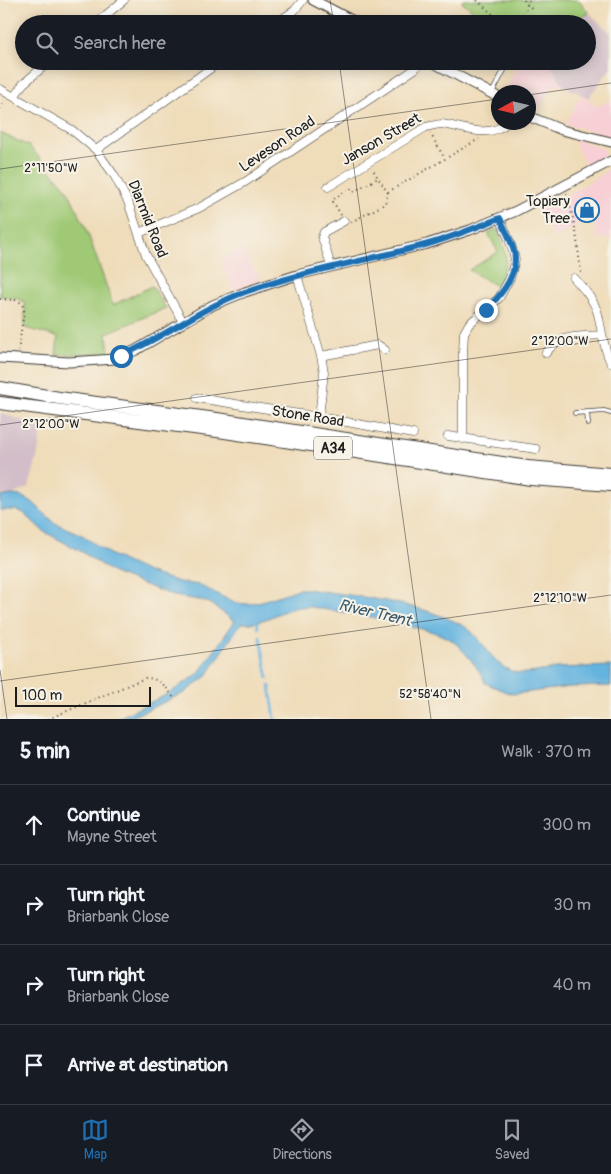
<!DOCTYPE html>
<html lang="en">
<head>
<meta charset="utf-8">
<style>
	body { margin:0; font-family:Pangolin,sans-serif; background:#242831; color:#f1f3f6 }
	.compass { position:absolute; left:491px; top:85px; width:45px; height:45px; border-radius:50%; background:#171b24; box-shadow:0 2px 12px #0003; rotate:262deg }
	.scale { position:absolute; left:15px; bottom:12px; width:136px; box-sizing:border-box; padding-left:5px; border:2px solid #1c1c1c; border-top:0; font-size:14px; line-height:18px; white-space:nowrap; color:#1c1c1c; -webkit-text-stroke:4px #f7f3e8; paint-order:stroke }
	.stop { position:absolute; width:15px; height:15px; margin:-11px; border:4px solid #1f6fb2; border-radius:50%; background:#fff }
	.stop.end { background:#1f6fb2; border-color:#fff; box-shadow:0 1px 5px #0008 }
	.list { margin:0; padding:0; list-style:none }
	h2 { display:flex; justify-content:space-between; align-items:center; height:65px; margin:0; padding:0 20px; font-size:21px }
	h2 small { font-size:16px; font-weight:400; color:#9ea1a6 }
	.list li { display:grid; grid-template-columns:32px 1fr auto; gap:15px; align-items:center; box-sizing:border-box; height:80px; padding:0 20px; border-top:1px solid #363941 }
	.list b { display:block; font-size:19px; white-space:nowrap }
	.list p { margin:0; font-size:16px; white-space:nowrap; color:#9ea1a6 }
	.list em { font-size:16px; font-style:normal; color:#9ea1a6 }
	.icon { flex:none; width:28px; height:28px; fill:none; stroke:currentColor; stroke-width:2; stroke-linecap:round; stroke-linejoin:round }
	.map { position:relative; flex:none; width:611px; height:719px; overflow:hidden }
	.search { position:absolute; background:#171b24; box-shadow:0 2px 12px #0003; left:15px; right:15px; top:15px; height:55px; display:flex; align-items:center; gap:12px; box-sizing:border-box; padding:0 18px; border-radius:28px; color:#9ea1a6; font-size:19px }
	.sheet { height:385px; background:#171b24 }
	nav { display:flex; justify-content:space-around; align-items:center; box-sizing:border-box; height:70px; border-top:1px solid #363941; background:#171b24; font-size:14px; color:#9ea1a6 }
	nav a { display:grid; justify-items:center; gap:2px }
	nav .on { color:#1f6fb2 }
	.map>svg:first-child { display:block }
	.built { fill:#f7cfd5 }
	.industrial { fill:#d2bdc8 }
	.green { fill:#9fc975; stroke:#5e7248 }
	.water { fill:#65b4df; stroke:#40687e }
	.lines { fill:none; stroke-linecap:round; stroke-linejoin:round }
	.stream { stroke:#65b4df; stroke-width:2.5 }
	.service-casing { stroke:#3c3934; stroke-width:5.5 }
	.minor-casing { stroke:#3c3934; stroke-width:9 }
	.tertiary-casing { stroke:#3c3934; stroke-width:11 }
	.trunk-casing { stroke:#3c3934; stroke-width:14 }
	.path { stroke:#3c3934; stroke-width:2; stroke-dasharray:1 4; stroke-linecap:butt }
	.service { stroke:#fff; stroke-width:4 }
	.minor { stroke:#fff; stroke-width:8 }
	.tertiary { stroke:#fff; stroke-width:9 }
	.trunk { stroke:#fff; stroke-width:12 }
	.route { stroke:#1f6fb2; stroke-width:6 }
	.ticks { fill:none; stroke:#1c1c1c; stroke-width:1; stroke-opacity:0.45 }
	.labels { text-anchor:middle; stroke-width:4; stroke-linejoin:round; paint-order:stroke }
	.shield { fill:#f7f3e8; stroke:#5e5c59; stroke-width:1 }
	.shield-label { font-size:14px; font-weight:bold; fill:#1c1c1c }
	.street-label { font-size:15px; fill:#1c1c1c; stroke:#f7f3e8 }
	.poi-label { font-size:15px; fill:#1c1c1c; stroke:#f7f3e8; text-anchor:end }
	.water-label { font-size:16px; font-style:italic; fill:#39596a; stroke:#f7f3e8 }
	.ticks-label { font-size:12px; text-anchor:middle; fill:#1c1c1c; stroke:#f7f3e8; stroke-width:4; stroke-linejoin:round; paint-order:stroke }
</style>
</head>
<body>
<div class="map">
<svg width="611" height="719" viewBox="0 0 611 719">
	<rect width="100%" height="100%" fill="#f7f3e8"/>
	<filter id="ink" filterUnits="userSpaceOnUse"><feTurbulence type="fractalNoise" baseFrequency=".02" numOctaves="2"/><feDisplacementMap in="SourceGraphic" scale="10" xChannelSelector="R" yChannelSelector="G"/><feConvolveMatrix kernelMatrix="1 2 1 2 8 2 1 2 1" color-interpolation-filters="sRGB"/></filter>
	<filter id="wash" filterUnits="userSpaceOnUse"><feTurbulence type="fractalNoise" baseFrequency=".0096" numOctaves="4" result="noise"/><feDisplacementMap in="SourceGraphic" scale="20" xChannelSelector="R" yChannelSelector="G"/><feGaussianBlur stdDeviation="1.12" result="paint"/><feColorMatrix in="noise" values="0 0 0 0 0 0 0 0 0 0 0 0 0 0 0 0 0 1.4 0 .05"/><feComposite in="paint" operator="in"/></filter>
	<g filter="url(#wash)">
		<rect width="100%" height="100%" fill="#efdcb9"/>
		<path class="built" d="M 519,61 L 549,61 L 563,85 L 552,87 L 536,112 L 529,108 L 528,92 L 507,92 L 507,87 Z
			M 581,95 L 598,107 L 611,99 L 611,137 L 566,124 Z
			M 571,139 L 601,147 L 605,151 L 606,157 L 603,161 L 587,169 L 576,144 Z
			M 611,168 L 611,238 L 596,238 L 594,217 L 554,238 L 538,209 L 582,187 Z
			M 240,248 L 261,280 L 234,290 L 220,261 Z"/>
		<path class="industrial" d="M 589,13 L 611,33 L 611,68 L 588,98 L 563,85 L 549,61 L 587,61 L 587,24 L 569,24 Z
			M 0,413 L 27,422 L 43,424 L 37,458 L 29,487 L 12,495 L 0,497 Z"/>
		<path class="green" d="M 463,0 L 579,0 L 589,13 L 569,24 L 484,24 L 468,6 L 462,3 Z
			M 0,133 L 29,146 L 67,189 L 86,228 L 113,305 L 152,286 L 166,308 L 107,333 L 109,353 L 56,355 L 58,337 L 25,328 L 25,302 L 16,298 L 0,296 Z
			M 497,229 C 508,254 510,262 496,286 L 469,270 L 498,252 L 488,233 Z"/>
		<path class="water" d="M 12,495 L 20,496 L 31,501 L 55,523 L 82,535 L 111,555 L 150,573 L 179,582 L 199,585 L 235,603 L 249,604 L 262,601 L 299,589 L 306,589 C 355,596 418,602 462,625 C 485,637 491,669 519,673 C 531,674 546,670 557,668 C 575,667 593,667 611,666 L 611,686 L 570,687 L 514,694 L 506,692 L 485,683 C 484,674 459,644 450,639 C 439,633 426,630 413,627 C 385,620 356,613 327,610 C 318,608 309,606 300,607 C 280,609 262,626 241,623 L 206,677 L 184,693 L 127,719 L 116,719 L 168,694 L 198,674 L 235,621 L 209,603 L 199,600 L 174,596 L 113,573 L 82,552 L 43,531 L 24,513 L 15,510 L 0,510 L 0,497 Z"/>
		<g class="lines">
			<path class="stream" d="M 257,619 L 258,628
				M 260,636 L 268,678
				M 270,686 L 275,719"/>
		</g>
	</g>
	<g filter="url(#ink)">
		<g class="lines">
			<defs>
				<path id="service" d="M 492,93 L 509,61
					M 587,412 L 588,424
					M 575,413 L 604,411 L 611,413"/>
				<path id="minor" d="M 95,24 L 124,0
					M 275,24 L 295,10 L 303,0
					M 0,89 L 72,130 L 96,150 L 114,175 L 128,202 L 146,255 L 183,322
					M 14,97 L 23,84 L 50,61
					M 96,150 L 221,61
					M 328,187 L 426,127 C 431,126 437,124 442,124 C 464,127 489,140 508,122
					M 139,233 L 199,208 L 245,182 L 415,69 L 421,61
					M 331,266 L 322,237 L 324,232 L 344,221
					M 297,275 L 321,356 L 324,372 L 319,417
					M 574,278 C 584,289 594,300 598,314 C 602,330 603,348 611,363
					M 546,353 C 561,333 579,337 602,335
					M 321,356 L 378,345 L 385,350
					M 197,398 L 319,417 L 413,434
					M 448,436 L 536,449
					M 463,439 L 463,353 L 464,333 L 469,324 L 499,298 L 510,278 L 515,259 L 510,242 L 500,218"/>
				<path id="tertiary" d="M 313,0 L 359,24
					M 430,61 L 498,97
					M 528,116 L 562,130 L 611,142
					M 0,358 L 69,362 L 115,359 L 136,350 L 213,305 L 245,292 L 297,275 L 427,244 L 470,230 L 516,211 L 611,161"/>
				<path id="trunk" d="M 0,388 L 59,398 L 224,420 L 528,467 L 611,474
					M 0,403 L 225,432 L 531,479 L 611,485"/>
			</defs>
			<use href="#service" class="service-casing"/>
			<use href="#minor" class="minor-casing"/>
			<use href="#tertiary" class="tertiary-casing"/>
			<use href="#trunk" class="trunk-casing"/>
			<path class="path" d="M 477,0 L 503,24
				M 524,0 L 526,4 L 533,9
				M 520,24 L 529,0
				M 0,109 L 4,100
				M 430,133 L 445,159
				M 388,192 L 479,139
				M 567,193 L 576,232 L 581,272 L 580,273
				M 341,215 L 332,200 L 350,188 L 353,192 L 378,178
				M 351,222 L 385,204 L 388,193 L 373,170
				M 0,299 L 15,300 L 22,303 L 24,311 L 18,352
				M 48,719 L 145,678 C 161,678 167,688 175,700"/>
			<use href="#service" class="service"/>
			<use href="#minor" class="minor"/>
			<use href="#tertiary" class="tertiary"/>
			<use href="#trunk" class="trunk"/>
		</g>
	</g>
	<g class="lines" filter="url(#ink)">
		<path class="route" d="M 121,356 C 164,337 201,308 245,292 C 304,271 365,261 425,245 C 450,238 475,228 500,218 C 505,230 515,246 515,259 C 515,279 499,297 486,310"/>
	</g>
	<path class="ticks" d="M 330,0 L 334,24M 339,61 L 431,719M 528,95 L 611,83M 0,169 L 498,99M 0,425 L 611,339M 0,670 L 7,719M 0,681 L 611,595"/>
	<defs>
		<symbol id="shop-ring" viewBox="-11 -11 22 22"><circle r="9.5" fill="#f7f3e8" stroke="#1f6fb2" stroke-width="1.5"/><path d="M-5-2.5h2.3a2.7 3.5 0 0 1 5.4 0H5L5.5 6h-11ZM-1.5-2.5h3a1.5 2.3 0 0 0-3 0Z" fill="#1f6fb2"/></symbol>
	</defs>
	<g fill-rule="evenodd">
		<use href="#shop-ring" x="573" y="196" width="28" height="28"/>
	</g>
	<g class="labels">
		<rect class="shield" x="314" y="436.5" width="38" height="23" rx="4"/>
		<g class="shield-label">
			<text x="333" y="453">A34</text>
		</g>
		<g class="street-label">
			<text transform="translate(381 139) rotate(-30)" y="5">Janson Street</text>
			<text transform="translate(277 144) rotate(-34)" y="5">Leveson Road</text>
			<text transform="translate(148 219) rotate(68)" y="5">Diarmid Road</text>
			<text transform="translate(308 416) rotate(9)" y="5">Stone Road</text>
		</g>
		<g class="poi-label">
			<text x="570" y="206">Topiary<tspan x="570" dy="17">Tree</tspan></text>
		</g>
		<g class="water-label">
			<text transform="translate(375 612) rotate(13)" y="6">River Trent</text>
		</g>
	</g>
	<g class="ticks-label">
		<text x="51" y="172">2°11'50"W</text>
		<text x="560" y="345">2°12'00"W</text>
		<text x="51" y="428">2°12'00"W</text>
		<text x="560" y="602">2°12'10"W</text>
		<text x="430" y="698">52°58'40"N</text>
	</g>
</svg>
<svg class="compass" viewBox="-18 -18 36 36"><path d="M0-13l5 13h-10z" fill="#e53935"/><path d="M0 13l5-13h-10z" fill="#9ea1a6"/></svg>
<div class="scale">100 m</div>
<div class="stop" style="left:121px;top:356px"></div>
<div class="stop end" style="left:486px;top:310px"></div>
<div class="search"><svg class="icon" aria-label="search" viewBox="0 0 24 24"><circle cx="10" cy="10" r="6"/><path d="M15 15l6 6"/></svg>Search here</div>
</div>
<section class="sheet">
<h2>5 min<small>Walk · 370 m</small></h2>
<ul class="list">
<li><svg class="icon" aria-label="ahead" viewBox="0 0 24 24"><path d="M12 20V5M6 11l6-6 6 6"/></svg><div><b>Continue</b><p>Mayne Street</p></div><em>300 m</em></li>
<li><svg class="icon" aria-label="right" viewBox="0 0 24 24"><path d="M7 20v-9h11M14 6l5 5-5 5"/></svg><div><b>Turn right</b><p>Briarbank Close</p></div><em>30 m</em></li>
<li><svg class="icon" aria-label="right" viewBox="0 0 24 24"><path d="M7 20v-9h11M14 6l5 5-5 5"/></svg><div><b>Turn right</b><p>Briarbank Close</p></div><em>40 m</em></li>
<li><svg class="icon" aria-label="arrive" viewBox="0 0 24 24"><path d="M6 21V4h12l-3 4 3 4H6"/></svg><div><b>Arrive at destination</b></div></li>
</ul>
</section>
<nav>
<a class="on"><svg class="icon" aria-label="map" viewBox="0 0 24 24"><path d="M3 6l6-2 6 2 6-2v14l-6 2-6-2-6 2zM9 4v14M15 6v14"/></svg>Map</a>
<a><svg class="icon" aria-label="directions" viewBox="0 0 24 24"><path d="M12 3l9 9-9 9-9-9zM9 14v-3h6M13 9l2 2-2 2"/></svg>Directions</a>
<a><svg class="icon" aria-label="saved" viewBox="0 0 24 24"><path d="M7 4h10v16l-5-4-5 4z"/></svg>Saved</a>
</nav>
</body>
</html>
